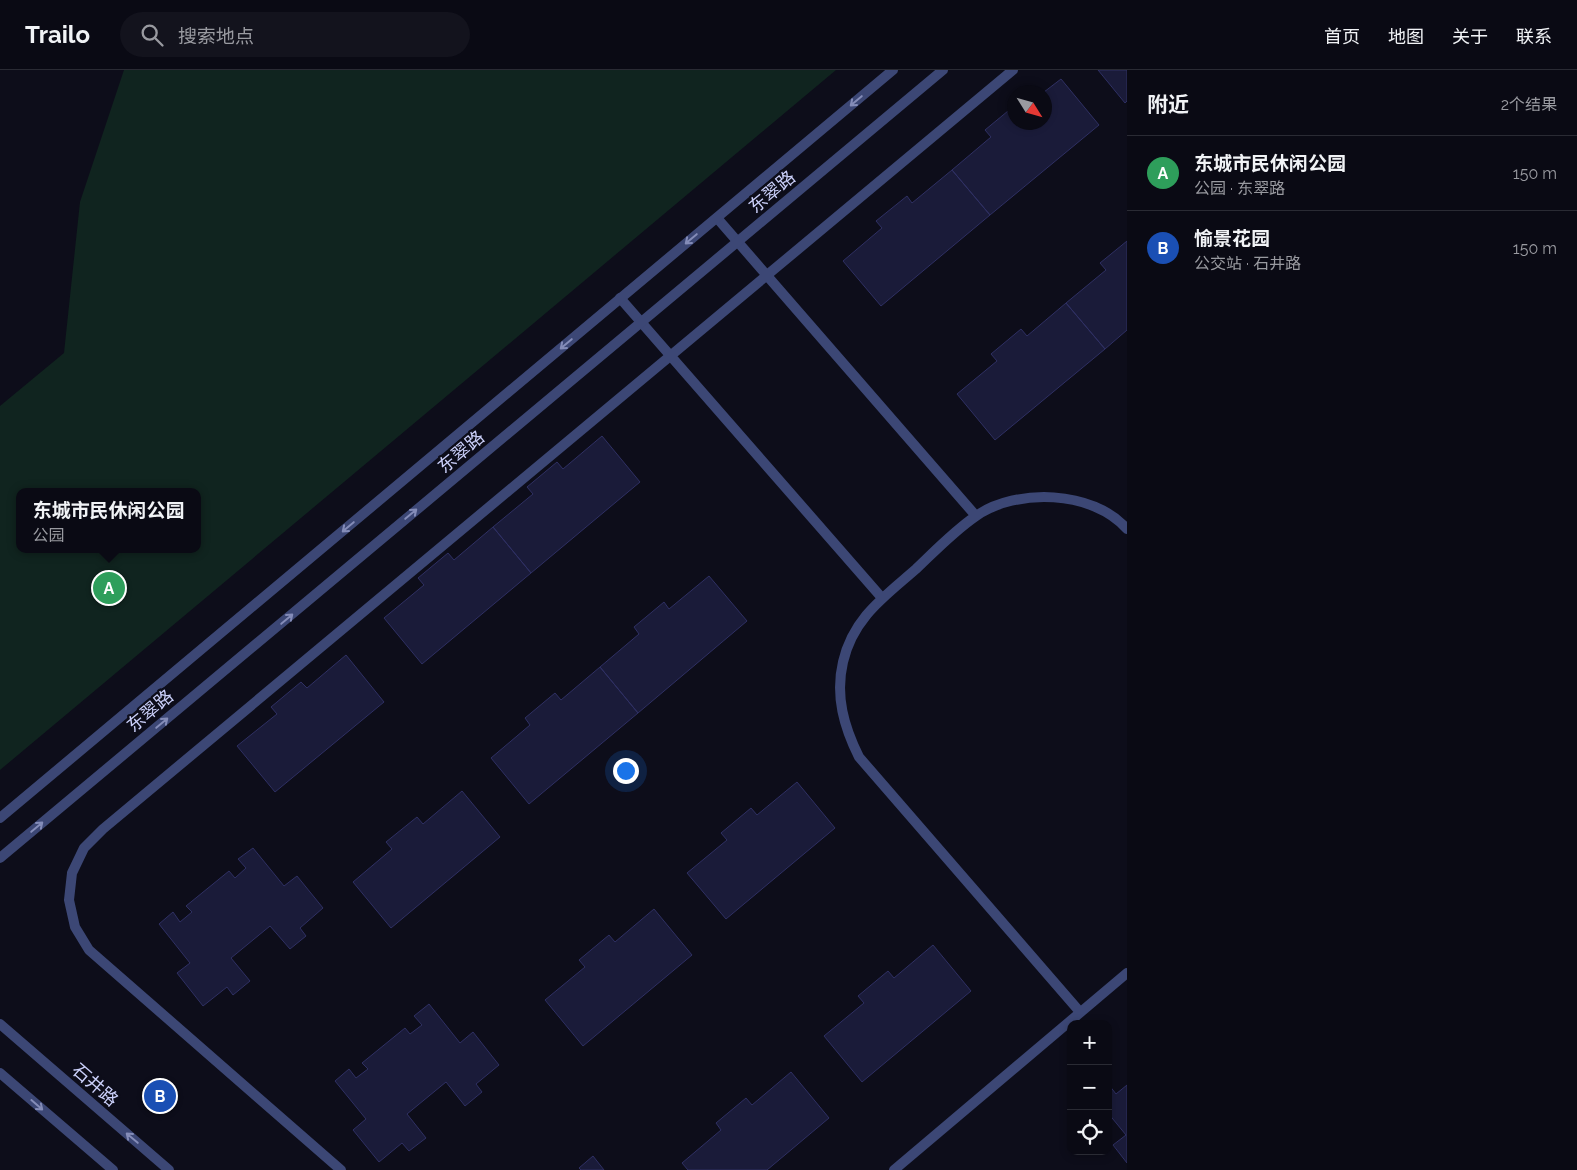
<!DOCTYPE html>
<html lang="zh">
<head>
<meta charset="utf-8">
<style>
	body { margin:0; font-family:Raleway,"Noto Sans SC",sans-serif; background:#13131d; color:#f1f3f6 }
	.controls { position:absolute; right:15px; bottom:15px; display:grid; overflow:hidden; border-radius:10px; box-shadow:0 2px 8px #0003 }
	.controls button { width:45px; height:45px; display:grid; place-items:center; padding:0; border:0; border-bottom:1px solid #2a2b34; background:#0a0a14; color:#f1f3f6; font:25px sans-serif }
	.compass { position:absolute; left:1007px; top:15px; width:45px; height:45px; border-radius:50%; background:#0a0a14; box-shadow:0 2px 8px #0003; rotate:127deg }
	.you { position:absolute; left:625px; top:700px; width:18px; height:18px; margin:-12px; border:4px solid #fff; border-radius:50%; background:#1a73e8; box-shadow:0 0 0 8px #1a73e833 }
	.badge { display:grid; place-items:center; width:32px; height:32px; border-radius:50%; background:#8c9099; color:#fff; font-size:16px; font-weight:700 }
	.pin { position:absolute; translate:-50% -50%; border:2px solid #fff; box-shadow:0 1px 5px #0006 }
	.popup { position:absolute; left:16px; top:418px; width:185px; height:65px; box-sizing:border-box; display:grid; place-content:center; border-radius:10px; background:#0a0a14; filter:drop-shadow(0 1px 4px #0005); font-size:16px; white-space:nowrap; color:#999aa0 }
	.popup b { font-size:19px; color:#f1f3f6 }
	.popup::after { content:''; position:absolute; left:50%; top:100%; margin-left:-10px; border:10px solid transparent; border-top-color:#0a0a14 }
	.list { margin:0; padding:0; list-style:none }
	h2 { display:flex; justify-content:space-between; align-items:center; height:65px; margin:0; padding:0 20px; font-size:21px }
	h2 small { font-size:16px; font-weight:400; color:#999aa0 }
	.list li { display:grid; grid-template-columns:32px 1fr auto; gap:15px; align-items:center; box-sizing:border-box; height:75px; padding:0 20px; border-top:1px solid #2a2b34 }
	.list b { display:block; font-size:19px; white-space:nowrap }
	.list p { margin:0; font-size:16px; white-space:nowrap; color:#999aa0 }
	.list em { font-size:16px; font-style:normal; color:#999aa0 }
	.icon { flex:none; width:28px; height:28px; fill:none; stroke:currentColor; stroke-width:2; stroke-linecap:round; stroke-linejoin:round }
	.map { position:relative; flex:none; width:1127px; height:1100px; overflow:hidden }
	header { display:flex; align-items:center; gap:30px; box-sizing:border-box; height:70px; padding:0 25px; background:#0a0a14; border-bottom:1px solid #2a2b34 }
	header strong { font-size:24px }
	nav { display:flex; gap:28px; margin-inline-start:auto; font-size:18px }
	.search { width:350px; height:45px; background:#13131d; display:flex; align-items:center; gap:12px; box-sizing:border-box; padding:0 18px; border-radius:28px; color:#999aa0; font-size:19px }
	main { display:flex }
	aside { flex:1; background:#0a0a14 }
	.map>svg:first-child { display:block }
	.green { fill:#10241f; fill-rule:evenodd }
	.building { fill:#1a1b39; stroke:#2f3063 }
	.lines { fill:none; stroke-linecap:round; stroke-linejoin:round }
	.service { stroke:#3c4775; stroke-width:10 }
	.tertiary { stroke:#3c4775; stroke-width:10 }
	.oneway { stroke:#848cb8 }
	.labels { text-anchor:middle; stroke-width:4.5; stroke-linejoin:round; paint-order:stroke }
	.street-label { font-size:18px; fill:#cbd0fa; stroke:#0d0d1a }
</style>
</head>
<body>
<header>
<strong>Trailo</strong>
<div class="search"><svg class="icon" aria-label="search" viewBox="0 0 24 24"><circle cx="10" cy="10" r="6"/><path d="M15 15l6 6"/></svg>搜索地点</div>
<nav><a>首页</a><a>地图</a><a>关于</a><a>联系</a></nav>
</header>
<main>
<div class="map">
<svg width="1127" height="1100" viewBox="0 0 1127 1100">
	<rect width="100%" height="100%" fill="#0d0d1a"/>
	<path class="green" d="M 124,0 L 836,0 L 0,700 L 0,336 L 64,283 L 80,132 ZM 20,422 L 198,422 L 198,479 L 20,479 Z"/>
	<path class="building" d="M 1098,0 L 1127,0 L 1127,31 L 1125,33 Z
		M 1061,9 L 1099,55 L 990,145 L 952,100 L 991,67 L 985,60 L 1014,36 L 1014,52 L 1044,52 L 1044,22 Z
		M 952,100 L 990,145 L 881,236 L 843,191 L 882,158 L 876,151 L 907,126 L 912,133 Z
		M 1127,171 L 1127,260 L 1105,279 L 1066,233 L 1106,200 L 1100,193 Z
		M 1066,233 L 1105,279 L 995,370 L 957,324 L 997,291 L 991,284 L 1021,259 L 1027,266 Z
		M 602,366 L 640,412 L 531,503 L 493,457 L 533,424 L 527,417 L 557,392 L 563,399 Z
		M 493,457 L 531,503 L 422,594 L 384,548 L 424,515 L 418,508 L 448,483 L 454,490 Z
		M 709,506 L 747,551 L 638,643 L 600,597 L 639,564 L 634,557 L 664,532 L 669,539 Z
		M 346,585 L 384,632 L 275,722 L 237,676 L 277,644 L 271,637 L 301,612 L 307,618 Z
		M 600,597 L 638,643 L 529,734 L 491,688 L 530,655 L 525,648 L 555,623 L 561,630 Z
		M 797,712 L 835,758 L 726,849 L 687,803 L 727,770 L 721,763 L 751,738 L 757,745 Z
		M 462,721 L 500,767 L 391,858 L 353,812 L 392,779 L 386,772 L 417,747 L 423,754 Z
		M 253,778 L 284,816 L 297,806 L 323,838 L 300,858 L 306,866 L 290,879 L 270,856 L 231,888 L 250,911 L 233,925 L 227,917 L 203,936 L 177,903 L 190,893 L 159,854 L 173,842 L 180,852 L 192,842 L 186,836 L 229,801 L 235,808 L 246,798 L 238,789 Z
		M 654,839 L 692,885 L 583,976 L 545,930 L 585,897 L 579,890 L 609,865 L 615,872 Z
		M 933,875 L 971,921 L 862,1012 L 824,966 L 864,933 L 858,926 L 888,901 L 894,908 Z
		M 429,934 L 460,973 L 473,962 L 499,995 L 476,1014 L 482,1022 L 465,1036 L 446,1012 L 407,1044 L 426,1068 L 409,1081 L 402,1073 L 379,1092 L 353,1060 L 366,1049 L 335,1011 L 349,999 L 356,1008 L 368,999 L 362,993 L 405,958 L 410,964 L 422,955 L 414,946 Z
		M 791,1002 L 829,1048 L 767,1100 L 688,1100 L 682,1093 L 721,1060 L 716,1053 L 746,1028 L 752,1035 Z
		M 1109,1015 L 1116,1024 L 1127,1015 L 1127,1093 L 1113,1075 L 1126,1065 L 1108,1043 Z
		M 593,1086 L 604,1100 L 581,1100 L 579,1098 Z"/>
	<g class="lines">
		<path class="service" d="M 717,148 L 976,446
			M 620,228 L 882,528
			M 1080,942 L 859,687 C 844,657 835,626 843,592 C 853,548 884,527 916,499 C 935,481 954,461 976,446 C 1016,418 1093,420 1127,459
			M 341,1100 L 89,880 L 75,857 L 69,830 L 72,803 L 84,778 L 103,759 L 1013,0
			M 894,1100 L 1127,903"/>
		<path class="tertiary" d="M 0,748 L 893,0
			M 0,788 L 943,0
			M 0,954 L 169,1100
			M 0,1003 L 113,1100"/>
	</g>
	<defs><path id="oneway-shaft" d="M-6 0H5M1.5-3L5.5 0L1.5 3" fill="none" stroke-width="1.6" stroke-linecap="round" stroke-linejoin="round" transform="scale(1.25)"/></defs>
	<g class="oneway">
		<use href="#oneway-shaft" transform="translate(856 31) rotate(140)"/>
		<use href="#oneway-shaft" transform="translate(691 169) rotate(140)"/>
		<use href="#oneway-shaft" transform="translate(566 274) rotate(140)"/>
		<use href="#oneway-shaft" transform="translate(411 444) rotate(-40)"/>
		<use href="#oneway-shaft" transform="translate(348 457) rotate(140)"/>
		<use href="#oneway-shaft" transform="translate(287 549) rotate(-40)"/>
		<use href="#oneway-shaft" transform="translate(162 653) rotate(-40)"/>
		<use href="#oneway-shaft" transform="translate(37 757) rotate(-40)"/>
		<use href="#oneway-shaft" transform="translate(37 1035) rotate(41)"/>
		<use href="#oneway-shaft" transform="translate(132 1068) rotate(-140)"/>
	</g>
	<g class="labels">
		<g class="street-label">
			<text transform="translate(772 122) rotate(-40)" y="6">东翠路</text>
			<text transform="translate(461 382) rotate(-40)" y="6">东翠路</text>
			<text transform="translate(150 641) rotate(-40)" y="6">东翠路</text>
			<text transform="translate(95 1015) rotate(41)" y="6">石井路</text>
		</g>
	</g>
</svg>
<div class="controls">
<button>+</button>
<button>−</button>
<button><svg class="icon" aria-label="locate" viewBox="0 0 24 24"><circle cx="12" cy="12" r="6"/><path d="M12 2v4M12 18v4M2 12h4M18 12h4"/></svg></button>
</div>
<svg class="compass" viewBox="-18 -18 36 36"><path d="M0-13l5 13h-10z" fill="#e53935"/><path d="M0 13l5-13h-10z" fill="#999aa0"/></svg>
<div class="you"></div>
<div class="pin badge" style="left:109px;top:518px;background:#2e9e5b">A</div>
<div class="popup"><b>东城市民休闲公园</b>公园</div>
<div class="pin badge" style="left:160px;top:1026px;background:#1a4fb4">B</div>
</div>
<aside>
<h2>附近<small>2个结果</small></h2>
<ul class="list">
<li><span class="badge" style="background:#2e9e5b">A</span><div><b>东城市民休闲公园</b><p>公园 · 东翠路</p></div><em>150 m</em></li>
<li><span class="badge" style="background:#1a4fb4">B</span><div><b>愉景花园</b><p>公交站 · 石井路</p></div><em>150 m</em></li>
</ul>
</aside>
</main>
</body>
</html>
